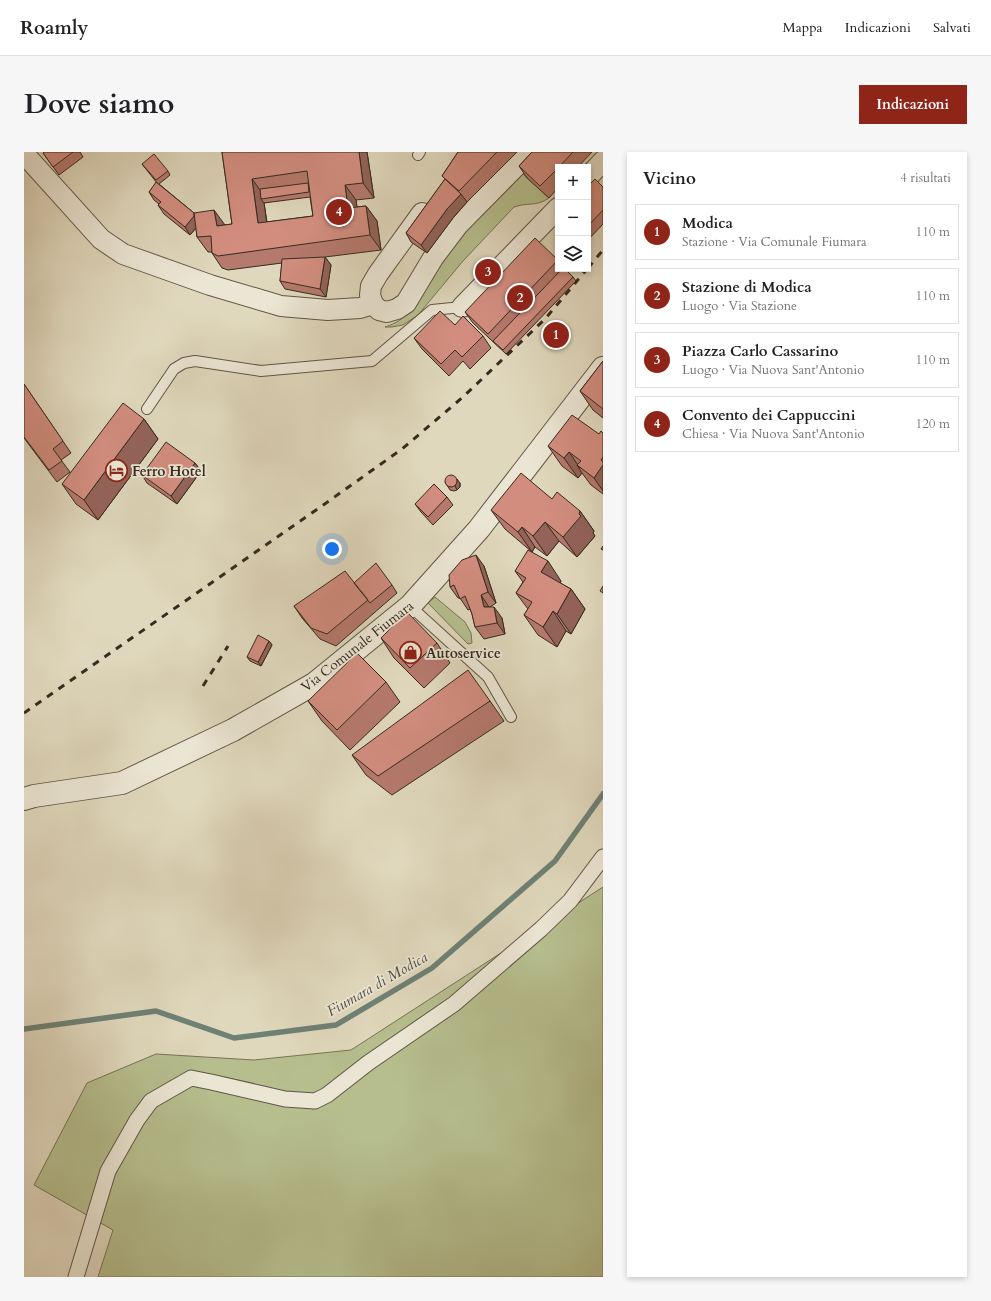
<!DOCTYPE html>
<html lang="it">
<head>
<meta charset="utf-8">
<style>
	body { margin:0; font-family:Cardo,serif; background:#f6f6f6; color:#202124 }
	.controls { position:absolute; right:12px; top:12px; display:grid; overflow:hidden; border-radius:0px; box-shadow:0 2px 6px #0003 }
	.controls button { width:36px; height:36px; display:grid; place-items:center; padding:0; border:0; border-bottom:1px solid #e0e0e0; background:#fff; color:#202124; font:20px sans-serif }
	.you { position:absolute; left:308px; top:397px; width:14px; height:14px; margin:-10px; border:3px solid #fff; border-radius:50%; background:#1a73e8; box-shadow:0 0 0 6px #1a73e833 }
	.badge { display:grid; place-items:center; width:26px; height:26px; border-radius:50%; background:#8f2418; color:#fff; font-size:13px; font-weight:700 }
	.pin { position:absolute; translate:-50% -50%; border:2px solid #fff; box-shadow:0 1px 4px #0006 }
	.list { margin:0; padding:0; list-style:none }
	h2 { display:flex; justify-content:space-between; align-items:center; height:52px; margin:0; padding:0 16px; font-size:17px }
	h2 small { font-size:13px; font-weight:400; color:#757577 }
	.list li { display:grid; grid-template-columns:26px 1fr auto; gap:12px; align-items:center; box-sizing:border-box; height:56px; margin:0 8px 8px; padding:0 8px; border:1px solid #e0e0e0; border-radius:0px }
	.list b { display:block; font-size:15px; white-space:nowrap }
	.list p { margin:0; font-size:13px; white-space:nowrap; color:#757577 }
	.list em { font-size:13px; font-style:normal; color:#757577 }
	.icon { flex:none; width:22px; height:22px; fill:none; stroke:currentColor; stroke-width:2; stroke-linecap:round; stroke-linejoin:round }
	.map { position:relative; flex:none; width:579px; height:1125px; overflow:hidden; border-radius:0px }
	header { display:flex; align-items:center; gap:24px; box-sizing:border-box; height:56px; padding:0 20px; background:#fff; border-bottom:1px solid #e0e0e0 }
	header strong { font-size:19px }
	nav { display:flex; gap:22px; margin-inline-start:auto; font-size:14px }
	.intro { display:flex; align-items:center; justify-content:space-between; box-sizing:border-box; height:96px; padding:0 24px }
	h1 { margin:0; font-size:28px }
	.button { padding:10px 18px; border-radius:0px; background:#8f2418; color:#fff; font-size:14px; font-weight:700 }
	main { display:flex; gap:24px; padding:0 24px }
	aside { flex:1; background:#fff; border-radius:0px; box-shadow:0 2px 6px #0003 }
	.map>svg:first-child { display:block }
	.green { fill:#b6be8e; stroke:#767457 }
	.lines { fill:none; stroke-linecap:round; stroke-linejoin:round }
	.stream { stroke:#6e8176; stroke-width:5.5 }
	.service-casing { stroke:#605647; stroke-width:12 }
	.pedestrian-casing { stroke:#605647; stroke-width:17 }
	.minor-casing { stroke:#605647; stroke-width:22 }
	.tertiary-casing { stroke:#605647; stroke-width:24 }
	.service { stroke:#ebe6d4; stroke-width:10 }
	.pedestrian { stroke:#ebe6d4; stroke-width:15 }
	.minor { stroke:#ebe6d4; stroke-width:20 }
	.tertiary { stroke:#ebe6d4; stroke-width:22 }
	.rail { stroke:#362b20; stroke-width:3; stroke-dasharray:7 7; stroke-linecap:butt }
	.wall { fill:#b5796d; stroke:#362b20; fill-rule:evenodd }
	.shaded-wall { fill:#936359; stroke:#362b20 }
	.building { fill:#d28d7f; stroke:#362b20; fill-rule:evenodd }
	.labels { text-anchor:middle; stroke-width:3.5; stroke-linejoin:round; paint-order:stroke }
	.poi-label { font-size:14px; font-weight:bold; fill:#362b20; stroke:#ebe6d4; text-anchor:start }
	.street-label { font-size:14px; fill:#362b20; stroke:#ebe6d4 }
	.water-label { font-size:15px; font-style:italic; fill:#4e4f44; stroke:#ebe6d4 }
</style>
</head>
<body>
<header>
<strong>Roamly</strong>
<nav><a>Mappa</a><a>Indicazioni</a><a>Salvati</a></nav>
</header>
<div class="intro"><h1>Dove siamo</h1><a class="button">Indicazioni</a></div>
<main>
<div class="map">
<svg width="579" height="1125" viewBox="0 0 579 1125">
	<rect width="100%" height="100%" fill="#e0d8bd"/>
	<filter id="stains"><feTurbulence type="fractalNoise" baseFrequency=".005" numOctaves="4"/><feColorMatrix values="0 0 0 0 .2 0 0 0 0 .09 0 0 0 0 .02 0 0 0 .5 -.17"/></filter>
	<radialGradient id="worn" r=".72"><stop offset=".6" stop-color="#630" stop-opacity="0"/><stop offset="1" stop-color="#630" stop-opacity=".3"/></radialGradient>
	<path class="green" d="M 498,21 L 525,46 C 512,55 504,50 490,55 L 439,109 L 394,163 L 379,173 L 368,175 L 361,175 C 373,171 379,167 387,157 L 435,83 Z
		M 411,445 L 441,470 L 447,481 L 448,491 L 444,492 L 404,451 Z
		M 579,735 L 579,1125 L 74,1125 L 89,1078 L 10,1033 L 63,931 L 132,902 L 230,908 L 327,898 Z"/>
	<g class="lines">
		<path class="stream" d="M 0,877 L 132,859 L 210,886 L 312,873 L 408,816 L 531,709 L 579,642"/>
		<defs>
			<path id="service" d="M 394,3 L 396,0
				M 123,257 L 150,217 L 160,211 L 171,209 L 237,219 L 348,209 L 408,158 L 438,155
				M 386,454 L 464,525 L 487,565"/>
			<path id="pedestrian" d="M 52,1125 L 84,1019 L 113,968 L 127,949 L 167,926 L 187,930 L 261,947 L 291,949 L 303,943 L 344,911 L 430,852 L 517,777 L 546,749 L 579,705"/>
			<path id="minor" d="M 3,5 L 77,87 L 99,102 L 186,133 L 257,154 L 304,158 L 336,156 L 349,152
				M 564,25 L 579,9
				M 398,61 L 354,122 L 347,134 L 346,143 L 349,152 L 355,158 L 363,160 L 373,157 L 382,151 L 409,106 L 434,73 L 506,0
				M 438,155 L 534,56"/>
			<path id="tertiary" d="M 0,647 L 10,644 L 98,631 L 209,578 L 290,532 L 386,454 L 455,377 L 579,216"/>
		</defs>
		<use href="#service" class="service-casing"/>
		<use href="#pedestrian" class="pedestrian-casing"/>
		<use href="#minor" class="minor-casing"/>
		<use href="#tertiary" class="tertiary-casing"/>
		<use href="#service" class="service"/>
		<use href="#pedestrian" class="pedestrian"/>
		<use href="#minor" class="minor"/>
		<use href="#tertiary" class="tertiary"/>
		<path class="rail" d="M 564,116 L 579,98
			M 179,534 L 204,494
			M 0,561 L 295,356 L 378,297 L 439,245 L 521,167 L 563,117"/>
	</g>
	<path class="wall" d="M 20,0 L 56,0 L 59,5 L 35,23 L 19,1 Z
		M 198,0 L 343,0 L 350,46 L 332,48 L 333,55 L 342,54 L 353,69 L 357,98 L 301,105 L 307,113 L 302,145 L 261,137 L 256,129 L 258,111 L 204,118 L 198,116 L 188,101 L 188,100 L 184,100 L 173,85 L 172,76 L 166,83 L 140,62 L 134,53 L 135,52 L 130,48 L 125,40 L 133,31 L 118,12 L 144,19 L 146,23 L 135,32 L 170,61 L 201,73 L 208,72 ZM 286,45 L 289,64 L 243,70 L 240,51 Z
		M 434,0 L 493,0 L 443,50 L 429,66 L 403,101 L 387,90 L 382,81 L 421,27 L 418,24 Z
		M 508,0 L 568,0 L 554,15 L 534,15 L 534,36 L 525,46 L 503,26 L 495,14 Z
		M 564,34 L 579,35 L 579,72 L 564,88 Z
		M 534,108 L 534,117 L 541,117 L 549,125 L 552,129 L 482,202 L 449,171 L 441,160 Z
		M 431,173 L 459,184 L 467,196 L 446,217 L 439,209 L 425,224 L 398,197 L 390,186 Z
		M 579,209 L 579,266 L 569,258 L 556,239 Z
		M 0,232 L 47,301 L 37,308 L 46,320 L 33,330 L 0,286 Z
		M 120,267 L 134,287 L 74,368 L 52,352 L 38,332 Z
		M 579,281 L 579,342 L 567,333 L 558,321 L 554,326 L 538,314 L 524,294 Z
		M 171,311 L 177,319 L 153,352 L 123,331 L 118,323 Z
		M 421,330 L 436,331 L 436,335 L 433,338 L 430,339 L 426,338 Z
		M 423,345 L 429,353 L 409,373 L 397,360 L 391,352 Z
		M 528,347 L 556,359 L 570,379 L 569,381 L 571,384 L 553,405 L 535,389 L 523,404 L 511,395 L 508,400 L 481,377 L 467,358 Z
		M 460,414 L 472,451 L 466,455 L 478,466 L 481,482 L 460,487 L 451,475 L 448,462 L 446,457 L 444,458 L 436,446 L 434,446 L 426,435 Z
		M 491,419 L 537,429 L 536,431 L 547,437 L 561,457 L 547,482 L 542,479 L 533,495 L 514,483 L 500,463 L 504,457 L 492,441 L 499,430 Z
		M 330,431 L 368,433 L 373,441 L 312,494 L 296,487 L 278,466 L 270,454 Z
		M 357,486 L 413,491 L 426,511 L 400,536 L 370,506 Z
		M 245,489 L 248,493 L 237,514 L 226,509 L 223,505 Z
		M 362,530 L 376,550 L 326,598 L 298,569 L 284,549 Z
		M 466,549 L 480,569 L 368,643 L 342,623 L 328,603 Z"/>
	<path class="shaded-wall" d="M 335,0 L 343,0 L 350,46 L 339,31 Z
		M 228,27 L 239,42 L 237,47 L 240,51 L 245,86 L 234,71 Z
		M 321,33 L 332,48 L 335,71 L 324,56 Z
		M 437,42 L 443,50 L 429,66 L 403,101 L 397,93 L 423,57 Z
		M 342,54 L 353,69 L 357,98 L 346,83 Z
		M 190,58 L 201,73 L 193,74 Z
		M 171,62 L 177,70 L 166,83 L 161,75 Z
		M 301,105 L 307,113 L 302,145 L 296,137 Z
		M 120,267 L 134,287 L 74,368 L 60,348 Z
		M 545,300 L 556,316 L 553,313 L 558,321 L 554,326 L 540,306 Z
		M 171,311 L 177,319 L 153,352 L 147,344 Z
		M 579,313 L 579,339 L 570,326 Z
		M 433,327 L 436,331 L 436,335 L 433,338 L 431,334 Z
		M 556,359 L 570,379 L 569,381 L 571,384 L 553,405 L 539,385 Z
		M 521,370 L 535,389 L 523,404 L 509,384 Z
		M 498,375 L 511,395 L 508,400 L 494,380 Z
		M 452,403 L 460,414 L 472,451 L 464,440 Z
		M 524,409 L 537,429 L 531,439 L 517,420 Z
		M 547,437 L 561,457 L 547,482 L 533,462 Z
		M 457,443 L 465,455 L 460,455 Z
		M 470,455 L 478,466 L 481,482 L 473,471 Z
		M 529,459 L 542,479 L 533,495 L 519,475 Z
		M 245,489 L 248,493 L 237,514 L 234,510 Z"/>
	<path class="building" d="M 20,0 L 49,0 L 29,15 L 19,1 Z
		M 198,0 L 335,0 L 339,31 L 321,33 L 324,56 L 342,54 L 346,83 L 194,104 L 188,101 L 187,84 L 173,85 L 170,61 L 190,58 L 193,74 L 208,72 ZM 283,19 L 289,64 L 234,71 L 228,27 Z
		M 434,0 L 473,0 L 435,39 L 418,24 Z
		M 508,0 L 549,0 L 535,15 L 534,15 L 534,16 L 516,34 L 495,14 Z
		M 130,2 L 144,19 L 132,28 L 118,12 Z
		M 421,27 L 437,42 L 423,57 L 397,93 L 382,81 Z
		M 571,27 L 579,35 L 579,58 L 564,74 L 564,34 Z
		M 132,30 L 170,61 L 170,64 L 161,75 L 134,53 L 137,50 L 125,40 Z
		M 284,31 L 285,40 L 237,47 L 236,37 Z
		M 511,86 L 534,108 L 464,182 L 441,160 Z
		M 301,105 L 296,137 L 256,129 L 258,107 Z
		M 538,117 L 541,117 L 549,125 L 479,198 L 469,189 Z
		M 416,159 L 431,173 L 439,164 L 459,184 L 438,205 L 431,198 L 417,212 L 390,186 Z
		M 579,209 L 579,257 L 556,239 Z
		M 0,232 L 39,289 L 29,297 L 38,309 L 25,318 L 0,285 Z
		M 99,251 L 120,267 L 60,348 L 38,332 Z
		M 548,263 L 575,282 L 577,279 L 579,281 L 579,305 L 577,308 L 579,310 L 579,313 L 570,326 L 553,313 L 557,309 L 545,300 L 540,306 L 524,294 Z
		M 142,290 L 171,311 L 147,344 L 118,323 Z
		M 497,321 L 528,347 L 533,340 L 556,359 L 555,362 L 557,364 L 539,385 L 521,370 L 509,384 L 498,375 L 494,380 L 467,358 Z
		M421 329a6 6 0 1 1 12 0a6 6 0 1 1-12 0Z
		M 410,332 L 423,345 L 404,365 L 391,352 Z
		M 579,394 L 579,398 L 577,397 Z
		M 504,398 L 524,409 L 517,420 L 547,437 L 533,462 L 529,459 L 519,475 L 500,463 L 508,450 L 492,441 L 502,426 L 491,419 Z
		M 452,403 L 464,440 L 457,443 L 460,455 L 470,455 L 473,471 L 451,475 L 448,462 L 441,444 L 436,447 L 430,433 L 426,435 L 425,423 L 438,408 Z
		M 352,411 L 368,433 L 346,451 L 330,431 Z
		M 321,419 L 344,448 L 303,482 L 287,476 L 270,454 Z
		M 579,434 L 579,441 L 576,439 Z
		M 383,460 L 413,491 L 386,516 L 357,486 Z
		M 234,483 L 245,489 L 234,510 L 223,505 Z
		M 333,501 L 362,530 L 313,578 L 284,549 Z
		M 444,518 L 466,549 L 354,624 L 328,603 Z"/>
	<defs>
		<symbol id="hotel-ring" viewBox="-11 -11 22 22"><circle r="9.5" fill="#ebe6d4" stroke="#8f2418" stroke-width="1.5"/><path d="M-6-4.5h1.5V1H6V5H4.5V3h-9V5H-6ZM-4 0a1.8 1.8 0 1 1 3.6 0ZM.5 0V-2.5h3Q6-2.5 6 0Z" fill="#8f2418"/></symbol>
		<symbol id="shop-ring" viewBox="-11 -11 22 22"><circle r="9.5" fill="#ebe6d4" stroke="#8f2418" stroke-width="1.5"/><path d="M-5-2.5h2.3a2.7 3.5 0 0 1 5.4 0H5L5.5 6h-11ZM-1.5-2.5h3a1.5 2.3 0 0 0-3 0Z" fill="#8f2418"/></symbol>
	</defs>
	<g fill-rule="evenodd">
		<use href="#hotel-ring" x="80" y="306" width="25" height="25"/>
		<use href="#shop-ring" x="374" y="488" width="25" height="25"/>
	</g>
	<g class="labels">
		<g class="poi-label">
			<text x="108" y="324">Ferro Hotel</text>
			<text x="402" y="506">Autoservice</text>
		</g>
		<g class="street-label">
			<text transform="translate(333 494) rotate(-38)" y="5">Via Comunale Fiumara</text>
		</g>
		<g class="water-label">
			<text transform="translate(353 832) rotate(-30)" y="5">Fiumara di Modica</text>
		</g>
	</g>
	<rect width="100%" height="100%" filter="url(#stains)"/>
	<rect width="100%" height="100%" fill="url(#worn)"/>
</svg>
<div class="controls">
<button>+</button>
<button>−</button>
<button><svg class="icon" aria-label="layers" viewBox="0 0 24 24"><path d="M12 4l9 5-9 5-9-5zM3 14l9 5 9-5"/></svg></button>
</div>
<div class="you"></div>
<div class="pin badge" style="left:532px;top:183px">1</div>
<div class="pin badge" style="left:496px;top:146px">2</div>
<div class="pin badge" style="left:464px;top:120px">3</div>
<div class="pin badge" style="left:315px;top:60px">4</div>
</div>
<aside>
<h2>Vicino<small>4 risultati</small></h2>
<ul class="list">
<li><span class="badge">1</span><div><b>Modica</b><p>Stazione · Via Comunale Fiumara</p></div><em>110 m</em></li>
<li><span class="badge">2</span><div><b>Stazione di Modica</b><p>Luogo · Via Stazione</p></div><em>110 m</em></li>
<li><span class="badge">3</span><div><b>Piazza Carlo Cassarino</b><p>Luogo · Via Nuova Sant'Antonio</p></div><em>110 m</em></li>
<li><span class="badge">4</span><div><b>Convento dei Cappuccini</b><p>Chiesa · Via Nuova Sant'Antonio</p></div><em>120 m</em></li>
</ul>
</aside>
</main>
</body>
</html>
